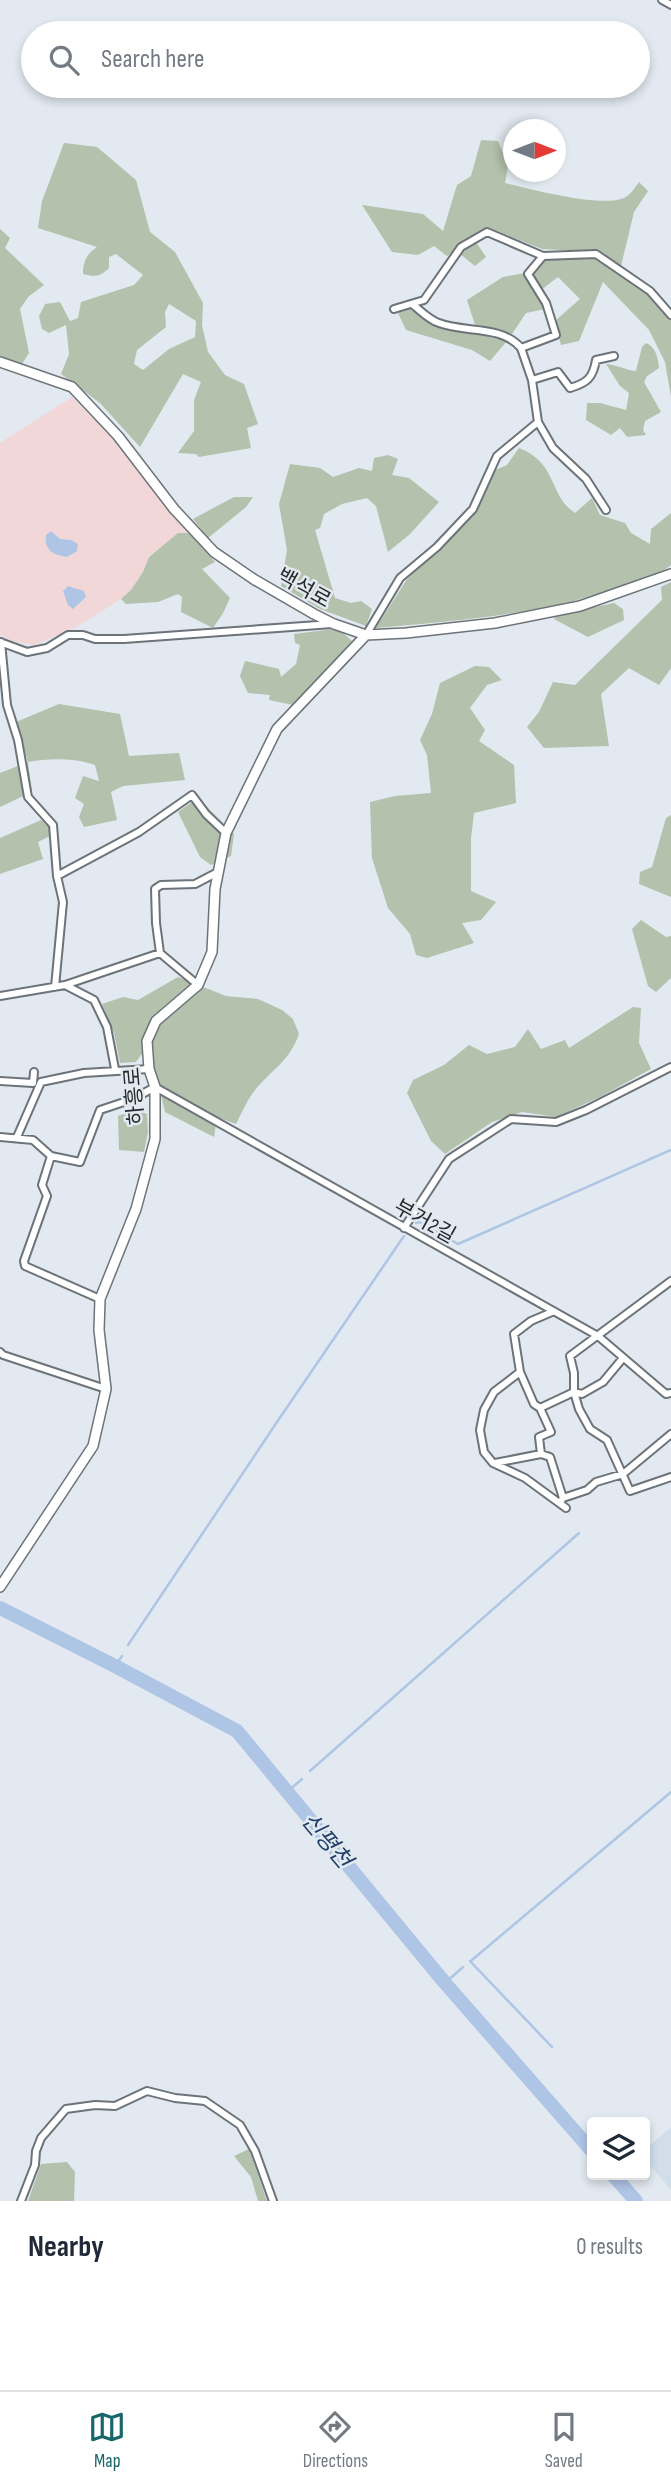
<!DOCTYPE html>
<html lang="en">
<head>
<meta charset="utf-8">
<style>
	body { margin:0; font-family:"Sofia Sans Condensed","Noto Sans KR",sans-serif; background:#f6f6f7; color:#1f2937 }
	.controls { position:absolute; right:21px; bottom:21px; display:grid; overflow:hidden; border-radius:7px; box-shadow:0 4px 10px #0003 }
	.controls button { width:63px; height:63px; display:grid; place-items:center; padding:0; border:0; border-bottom:2px solid #e0e1e3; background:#fff; color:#1f2937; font:35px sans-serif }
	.compass { position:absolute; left:503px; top:119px; width:63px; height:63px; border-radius:50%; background:#fff; box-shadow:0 4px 10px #0003; rotate:90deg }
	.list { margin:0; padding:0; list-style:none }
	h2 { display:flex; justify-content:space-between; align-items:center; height:91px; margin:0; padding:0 28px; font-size:30px }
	h2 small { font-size:23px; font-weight:400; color:#747a83 }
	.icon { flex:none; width:38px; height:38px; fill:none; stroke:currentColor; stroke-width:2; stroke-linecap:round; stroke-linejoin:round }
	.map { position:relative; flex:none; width:671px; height:2201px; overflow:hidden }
	.search { position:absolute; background:#fff; box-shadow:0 4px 10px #0003; left:21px; right:21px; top:21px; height:77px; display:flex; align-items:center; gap:18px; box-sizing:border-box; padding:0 24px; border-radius:38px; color:#747a83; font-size:26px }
	.sheet { height:189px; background:#fff }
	nav { display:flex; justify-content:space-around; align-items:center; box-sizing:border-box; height:98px; border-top:2px solid #e0e1e3; background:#fff; font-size:19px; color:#747a83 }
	nav a { display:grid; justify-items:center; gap:4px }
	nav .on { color:#18666a }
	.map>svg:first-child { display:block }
	.built { fill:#d1deea }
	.education { fill:#f2d7d8 }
	.green { fill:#b4c1ac; fill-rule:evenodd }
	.water { fill:#afc5e5 }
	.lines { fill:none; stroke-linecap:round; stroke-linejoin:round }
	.stream { stroke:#afc5e5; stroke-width:2.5 }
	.river { stroke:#afc5e5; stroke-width:14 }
	.street-casing { stroke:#6c7379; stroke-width:10 }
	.secondary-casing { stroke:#6c7379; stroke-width:12 }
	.street { stroke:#fff; stroke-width:6 }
	.secondary { stroke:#fff; stroke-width:9 }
	.labels { text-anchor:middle; stroke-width:5; stroke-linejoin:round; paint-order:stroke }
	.street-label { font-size:21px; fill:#272a2c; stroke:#e2e9f0 }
	.water-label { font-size:23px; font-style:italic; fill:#213f69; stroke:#e2e9f0 }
</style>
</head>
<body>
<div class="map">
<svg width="671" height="2201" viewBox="0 0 671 2201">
	<rect width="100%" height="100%" fill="#e2e9f0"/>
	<path class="built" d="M 671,2127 L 671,2190 L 645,2159 L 645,2150 Z"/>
	<path class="education" d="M 72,397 L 108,433 L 191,533 L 178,534 L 149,556 L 143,572 L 131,590 L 121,599 L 73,629 L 34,645 L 12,641 L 0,635 L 0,443 Z"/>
	<path class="green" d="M 481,140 L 498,141 L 508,166 L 505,183 C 530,189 601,208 624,198 C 630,195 635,188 639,182 L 648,191 L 634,212 L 621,266 L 602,252 L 542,249 L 489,228 L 447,256 L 434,246 L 418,255 L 392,252 L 362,205 L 423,214 L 443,231 L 457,185 L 471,176 Z
		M 64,143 L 97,147 L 136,180 L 150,232 L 175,252 L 203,303 L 202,325 L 208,352 L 225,375 L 244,384 L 258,424 L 247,428 L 251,448 L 199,457 L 196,454 L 178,453 L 194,431 L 194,400 L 201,382 L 183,374 L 140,447 L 100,403 L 61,374 L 69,354 L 66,325 L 49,333 L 42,329 L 39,316 L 45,304 L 60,302 L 70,321 L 78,318 L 81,302 L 134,285 L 143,275 L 116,254 L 109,257 L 109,268 C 100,277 95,277 83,274 C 83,261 87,254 97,247 L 38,228 L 42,201 ZM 169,304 L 196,321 L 195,337 L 169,349 L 143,370 L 134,364 L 137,350 L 166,327 L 165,312 Z
		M 0,229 L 10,238 L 5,248 L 44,285 L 28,297 L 20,309 L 29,353 L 22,364 L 0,358 Z
		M 476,242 L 486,257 L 475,266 L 460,254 Z
		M 596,258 L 642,289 L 671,320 L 671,397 L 665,362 L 649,330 L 603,282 L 579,341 L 561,345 L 555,321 L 580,299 L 558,277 L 541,290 L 531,275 L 545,259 Z
		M 525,273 L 545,309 L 526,313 L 512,334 L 475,325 L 467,300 L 503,277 Z
		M 410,309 L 444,327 L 507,341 L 490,361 L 472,350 L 406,330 L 398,313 Z
		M 646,343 C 656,347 658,358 659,368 L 647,376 L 644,382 L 661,412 L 645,421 L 643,430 L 646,435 L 627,437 L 620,428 L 611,435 L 586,420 L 587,403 L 600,403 L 626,410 L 629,393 L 620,386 L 606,364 C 618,365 625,370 636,371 L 642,347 Z
		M 519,448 C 558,463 548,495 575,513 L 592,498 L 600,515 L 625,523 L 631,533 L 650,544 L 651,529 L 671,513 L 671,565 L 664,570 C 634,581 604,593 573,601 C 508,617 442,622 376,628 L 407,579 L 477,511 L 495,470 L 507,465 Z
		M 388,455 L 398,459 L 392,475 L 409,478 L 439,502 L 410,534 L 388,552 L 376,506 L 367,498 L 342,504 L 324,514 L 320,528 L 315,530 L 335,598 L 351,603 L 361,601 L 372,609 L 366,626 L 320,609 L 281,586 L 287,550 L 279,504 L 290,464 L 320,468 L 333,477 L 359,468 L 372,471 L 374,458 Z
		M 234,497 L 253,497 L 246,507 L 208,538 L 193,519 Z
		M 178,533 L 191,533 L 215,562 L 202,569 L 230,598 L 223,613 L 213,628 L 181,612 L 182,597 L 178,594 L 158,602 L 126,604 L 121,599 L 131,590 L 143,572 L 149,557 Z
		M 671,582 L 671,668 L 659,685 L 629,668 L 601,694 L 609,746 L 544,748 L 527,727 L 539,712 L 553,682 L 575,685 L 662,600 L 661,587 Z
		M 614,603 L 623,609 L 624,620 L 588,637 L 554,619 L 556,615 Z
		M 334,629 L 343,633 L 352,641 L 293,705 L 269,700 L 270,695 L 248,693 L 240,676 L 245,661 L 279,669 L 281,677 L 296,664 L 300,645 L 295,643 L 294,634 Z
		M 475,666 L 489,667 L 502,680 L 487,685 L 470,708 L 485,730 L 479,741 L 514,765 L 516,803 L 474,813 L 471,838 L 471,891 L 496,902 L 481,920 L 462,923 L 474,943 L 427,958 L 416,955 L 410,934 L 388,908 L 372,858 L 370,802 L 395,796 L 431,793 L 427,755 L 420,740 L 432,714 L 440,683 Z
		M 59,704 L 120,714 L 129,756 L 179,753 L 185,780 L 123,786 L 111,792 L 117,820 L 84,827 L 79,817 L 84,804 L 75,798 L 83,776 L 99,781 L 95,765 C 74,758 51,758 28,762 L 32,792 L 0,807 L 0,773 L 28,762 L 16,722 Z
		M 198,798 L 234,834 L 231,856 L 211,865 L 200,857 L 178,812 Z
		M 671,815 L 671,897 L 639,884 L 640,872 L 652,867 L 666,818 Z
		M 41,820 L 49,827 L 50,836 L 38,842 L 43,859 L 0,874 L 0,838 Z
		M 641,920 L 666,937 L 671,936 L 671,978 L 656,992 L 648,986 L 632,929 Z
		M 178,977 L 226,996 L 258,999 L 282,1010 L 293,1019 L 299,1034 C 289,1063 269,1071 252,1094 C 246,1103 241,1114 236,1124 L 217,1117 L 214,1137 L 165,1112 L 153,1060 L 141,1055 L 136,1062 L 120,1063 L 114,1033 L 102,1004 L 123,997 L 138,1000 Z
		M 633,1007 L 641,1008 L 639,1043 L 651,1069 L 600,1097 L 556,1117 L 522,1112 L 492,1122 L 445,1154 L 431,1141 L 407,1093 L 413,1080 L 444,1065 L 469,1045 L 487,1054 L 515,1047 L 528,1029 L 541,1049 L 565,1040 L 569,1048 Z
		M 135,1110 L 147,1114 L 148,1132 L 144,1152 L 119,1150 L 118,1116 Z
		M 249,2149 L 267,2201 L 258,2201 L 251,2177 L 234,2156 Z
		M 67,2162 L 75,2172 L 74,2201 L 28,2201 L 41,2164 Z"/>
	<path class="water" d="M 51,531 L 60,539 L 71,540 L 78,544 L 77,551 L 67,557 C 53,555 44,550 46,535 Z
		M 68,586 L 84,591 L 86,597 L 73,609 L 68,605 L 63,591 Z"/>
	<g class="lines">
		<path class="stream" d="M 416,1223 L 419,1222 L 458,1244 L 671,1150
			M 128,1645 L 279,1419 L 404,1236
			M 115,1666 L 122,1656
			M 310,1771 L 579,1533
			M 287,1792 L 302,1779
			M 472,1960 L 671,1792
			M 470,1961 L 552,2047
			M 445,1983 L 463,1967"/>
		<path class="river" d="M 0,1608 L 115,1666 L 237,1731 L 445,1983 L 592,2151
			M 613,2175 L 636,2201"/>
		<defs>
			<path id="street" d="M 662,0 L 671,5
				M 412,304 C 420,310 429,320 439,323 C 465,333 502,325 521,348 L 556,335 L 546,303 L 528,274 L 543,256
				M 394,309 L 424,300 L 461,247 L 487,232 L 543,256 L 596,254 L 650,291 L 671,315
				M 532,380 L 558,372 L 570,388 C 587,383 593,378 596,360 L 614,356
				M 538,422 L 553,448 L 586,479 L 606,510
				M 366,635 L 400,578 L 437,547 L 473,509 L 497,456 L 538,422 L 532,380 L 521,348
				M 0,642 L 27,652 L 47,648 L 68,635 L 83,635 L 95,639 L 124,639 L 332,624
				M 1,642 L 7,705 L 18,740 L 28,797 L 53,825 L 57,876
				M 160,953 L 156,923 L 155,889 L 161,885 L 195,884 L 218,872
				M 65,985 L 160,953 L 198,985
				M 55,987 L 63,902 L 57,876 L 139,832 L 192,795 L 206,814 L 226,833
				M 0,996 L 65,985 L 94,1000 L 107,1027 L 115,1069
				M 0,1081 L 33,1083 L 34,1072
				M 0,1137 L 33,1140 L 51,1156 L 42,1185 L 47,1196 L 24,1261 L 25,1266 L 100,1299
				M 17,1137 L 41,1082 L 84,1073 L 149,1069
				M 51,1156 L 80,1162 L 100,1110 L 133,1099 L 155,1087 L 598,1336 L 666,1394 L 671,1393
				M 404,1228 L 449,1159 L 511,1119 L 556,1122 L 586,1110 L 671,1067
				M 671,1281 L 570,1356 L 574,1373 L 574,1392 L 579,1409 L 590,1429 L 607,1440 L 630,1491 L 671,1477
				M 552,1312 L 531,1321 L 514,1334 L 520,1372 L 494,1392 L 484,1410 L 480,1430 L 484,1452 L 493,1463 L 525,1478 L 566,1508
				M 0,1352 L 3,1355 L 106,1389
				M 520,1372 L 534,1404 L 540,1408 L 551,1432 L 539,1437 L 541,1454
				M 540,1408 L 574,1392 L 582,1394 L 603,1382 L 623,1358
				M 495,1463 L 541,1454 L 550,1457 L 563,1498
				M 560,1503 L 563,1498 L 587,1490 L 596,1482 L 623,1474 L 671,1434
				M 21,2201 L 35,2165 L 36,2151 L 41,2138 L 66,2109 L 95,2105 L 115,2106 L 147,2091 L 175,2098 L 205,2101 L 240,2125 L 255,2151 L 273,2201"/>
			<path id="secondary" d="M 0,362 L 72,387 L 118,436 L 174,509 L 214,552 L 255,580 L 314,614 L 334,624 L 366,635 L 406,633 L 495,623 L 580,606 L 671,574
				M 0,1587 L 93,1446 L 106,1389 L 99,1330 L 100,1299 L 136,1209 L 155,1139 L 155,1087 L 149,1069 L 147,1041 L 156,1021 L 198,985 L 212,952 L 215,889 L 226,833 L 277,729 L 366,635"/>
		</defs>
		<use href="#street" class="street-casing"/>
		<use href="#secondary" class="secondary-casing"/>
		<use href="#street" class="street"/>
		<use href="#secondary" class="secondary"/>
	</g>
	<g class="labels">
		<g class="street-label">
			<text transform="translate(304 588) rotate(29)" y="7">백석로</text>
			<text transform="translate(134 1096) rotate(-95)" y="7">하흥로</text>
			<text transform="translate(425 1221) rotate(29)" y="7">부거2길</text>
		</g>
		<g class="water-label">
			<text transform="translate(327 1840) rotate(50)" y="8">신평천</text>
		</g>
	</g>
</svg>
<div class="controls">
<button><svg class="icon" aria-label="layers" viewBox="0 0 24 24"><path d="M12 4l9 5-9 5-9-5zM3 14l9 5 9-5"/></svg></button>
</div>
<svg class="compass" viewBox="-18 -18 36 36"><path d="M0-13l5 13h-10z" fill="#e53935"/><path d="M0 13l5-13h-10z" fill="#747a83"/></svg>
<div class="search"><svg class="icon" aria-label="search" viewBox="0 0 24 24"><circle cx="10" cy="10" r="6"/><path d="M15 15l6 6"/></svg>Search here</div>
</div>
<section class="sheet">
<h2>Nearby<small>0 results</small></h2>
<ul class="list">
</ul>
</section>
<nav>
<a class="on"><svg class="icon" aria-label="map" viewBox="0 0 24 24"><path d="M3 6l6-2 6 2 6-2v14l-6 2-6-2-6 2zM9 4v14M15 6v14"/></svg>Map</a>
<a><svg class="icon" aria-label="directions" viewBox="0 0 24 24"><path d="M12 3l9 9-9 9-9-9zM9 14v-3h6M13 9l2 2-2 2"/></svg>Directions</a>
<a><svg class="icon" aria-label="saved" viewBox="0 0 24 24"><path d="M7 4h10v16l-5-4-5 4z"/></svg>Saved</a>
</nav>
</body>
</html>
